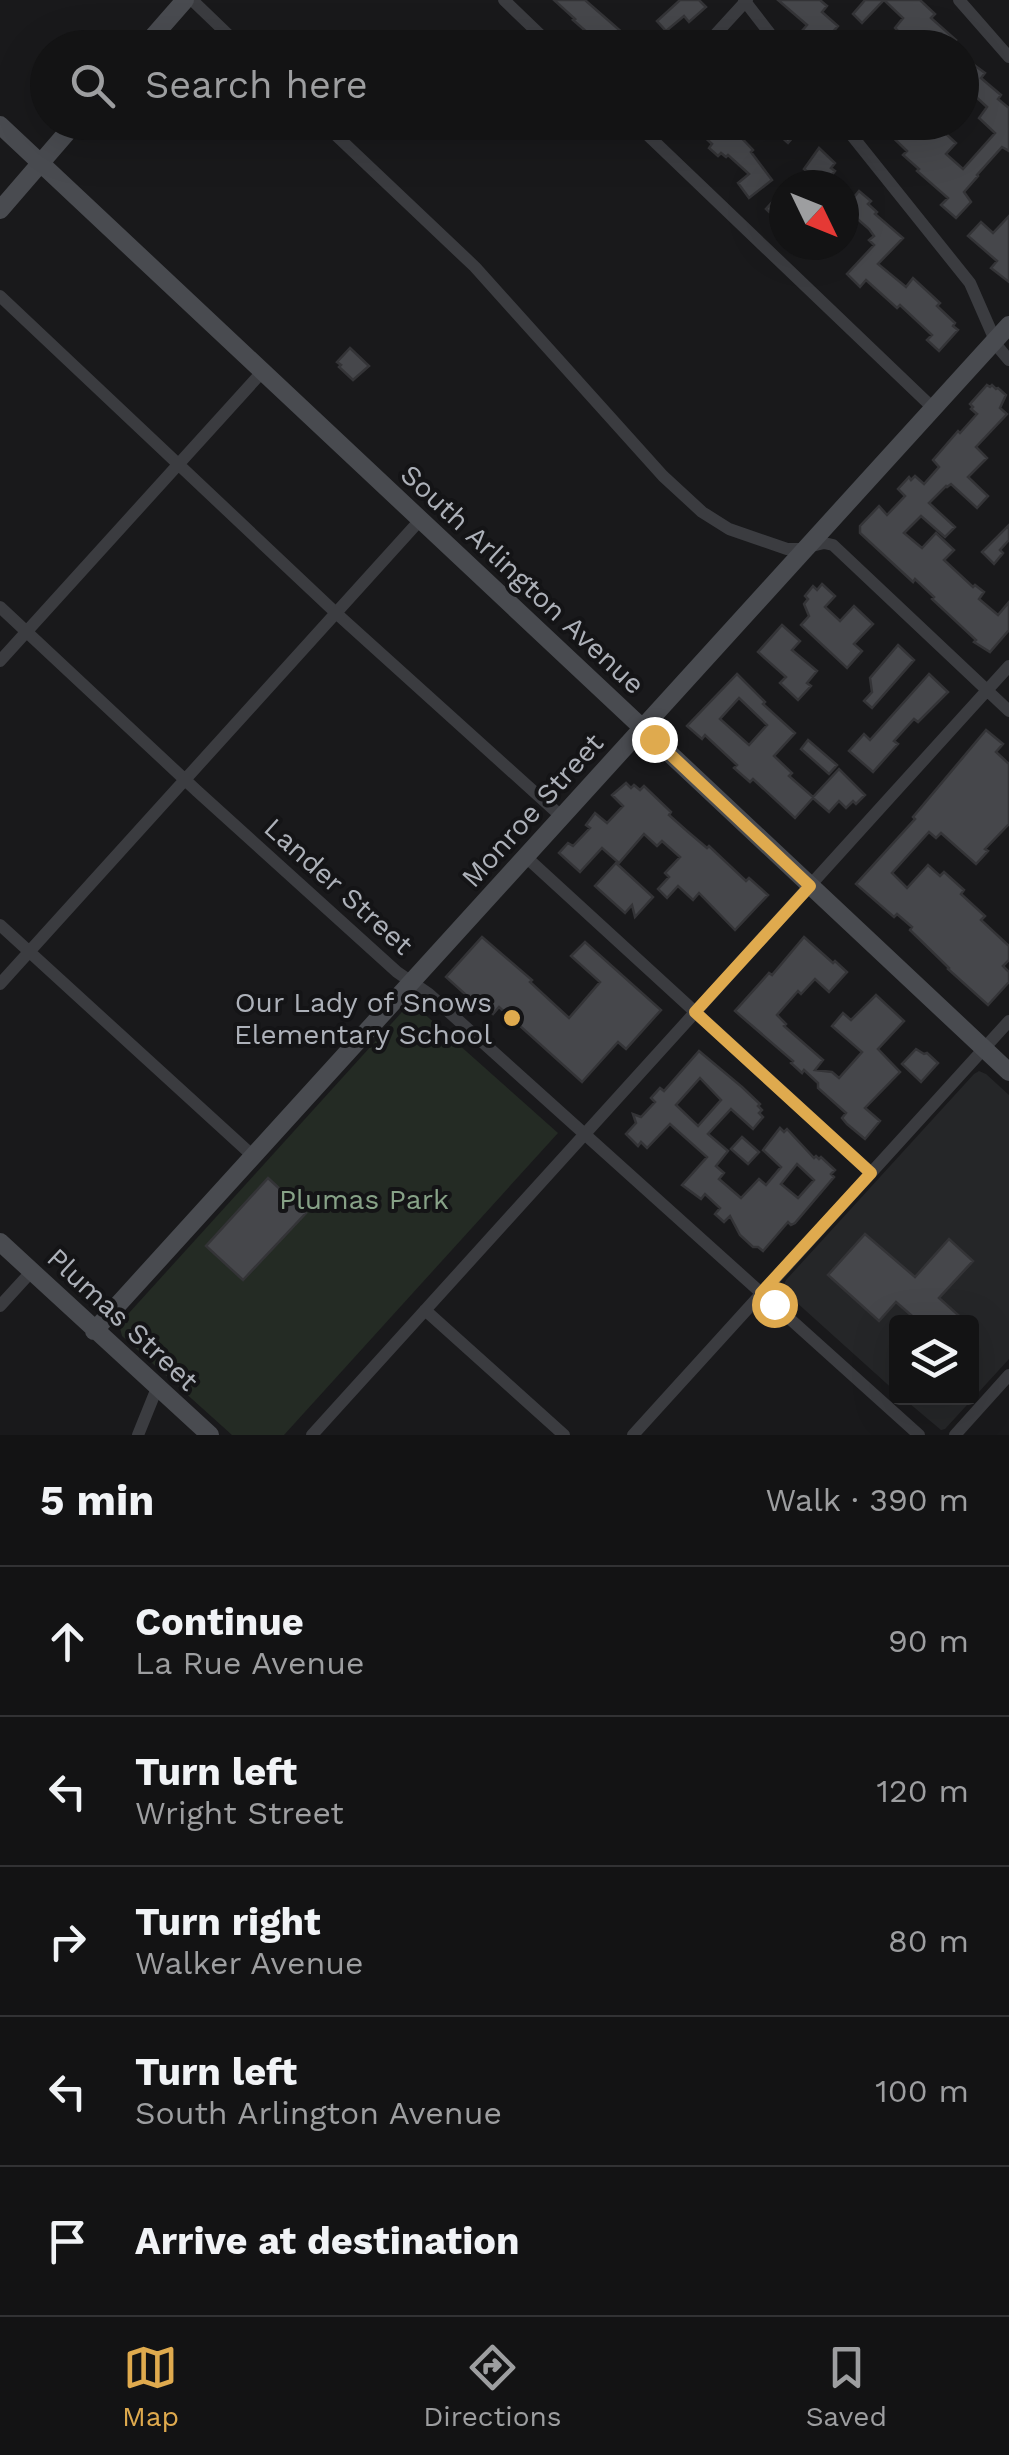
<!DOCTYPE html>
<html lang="en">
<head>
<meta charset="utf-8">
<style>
	body { margin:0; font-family:"Work Sans",sans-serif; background:#1c1c1d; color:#f1f3f6 }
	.controls { position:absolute; right:30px; bottom:30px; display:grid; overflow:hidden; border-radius:10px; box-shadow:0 10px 40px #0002 }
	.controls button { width:90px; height:90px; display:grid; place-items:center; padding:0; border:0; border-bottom:2px solid #323234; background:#131314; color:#f1f3f6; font:50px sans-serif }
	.compass { position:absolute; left:769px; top:170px; width:90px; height:90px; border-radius:50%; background:#131314; box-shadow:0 10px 40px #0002; rotate:133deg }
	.stop { position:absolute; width:30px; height:30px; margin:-22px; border:8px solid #dfaa4e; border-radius:50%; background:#fff }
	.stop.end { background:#dfaa4e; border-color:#fff; box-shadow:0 2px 10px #0008 }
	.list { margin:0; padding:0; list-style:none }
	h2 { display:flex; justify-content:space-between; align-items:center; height:130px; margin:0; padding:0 40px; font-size:42px }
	h2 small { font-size:32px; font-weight:400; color:#9d9ea0 }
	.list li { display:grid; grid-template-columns:65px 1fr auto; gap:30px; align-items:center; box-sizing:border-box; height:150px; padding:0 40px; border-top:2px solid #323234 }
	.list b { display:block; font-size:38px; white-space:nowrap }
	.list p { margin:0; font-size:32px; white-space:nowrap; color:#9d9ea0 }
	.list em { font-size:32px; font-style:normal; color:#9d9ea0 }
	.icon { flex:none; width:55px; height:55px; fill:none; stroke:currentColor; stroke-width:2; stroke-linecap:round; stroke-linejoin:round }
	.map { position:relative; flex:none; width:1009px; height:1435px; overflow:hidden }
	.search { position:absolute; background:#131314; box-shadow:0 10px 40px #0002; left:30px; right:30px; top:30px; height:110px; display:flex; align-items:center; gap:25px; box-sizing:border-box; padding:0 35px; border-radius:55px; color:#9d9ea0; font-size:38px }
	.sheet { height:880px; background:#131314 }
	nav { display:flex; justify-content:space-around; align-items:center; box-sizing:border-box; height:140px; border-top:2px solid #323234; background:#131314; font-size:28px; color:#9d9ea0 }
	nav a { display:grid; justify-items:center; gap:5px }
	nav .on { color:#dfaa4e }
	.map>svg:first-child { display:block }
	.built { fill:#252628 }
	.green { fill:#242b24 }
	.building { fill:#46474b; stroke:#343437; stroke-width:2.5; fill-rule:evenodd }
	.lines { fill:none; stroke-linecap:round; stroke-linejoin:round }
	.street { stroke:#3b3c40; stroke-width:12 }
	.secondary { stroke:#494b50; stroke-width:18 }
	.route { stroke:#dfaa4e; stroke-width:12 }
	.poi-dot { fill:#dfaa4e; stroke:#141416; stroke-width:4 }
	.labels { text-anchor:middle; stroke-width:8; stroke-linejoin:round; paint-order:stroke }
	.street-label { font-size:28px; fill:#adb1b9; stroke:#141416 }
	.poi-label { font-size:28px; fill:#adb1b9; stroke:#141416; text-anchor:end }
	.park-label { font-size:28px; fill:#87a287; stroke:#141416 }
</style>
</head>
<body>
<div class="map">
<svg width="1009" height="1435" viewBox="0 0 1009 1435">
	<rect width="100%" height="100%" fill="#19191b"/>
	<path class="built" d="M 979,1071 L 986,1074 L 1009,1095 L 1009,1359 L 945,1429 L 941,1430 L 903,1398 L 972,1398 L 972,1322 L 896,1322 L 896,1392 L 785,1292 L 783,1286 L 786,1280 L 974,1074 Z"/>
	<path class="green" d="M 411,1002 L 558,1133 L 284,1435 L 232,1435 L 122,1336 L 119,1324 Z"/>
	<path class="building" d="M 554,0 L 585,0 L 640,48 L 605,48 L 573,20 L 575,19 Z
		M 680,0 L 699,0 L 706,7 L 689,22 L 684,16 L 666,31 L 657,21 Z
		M 778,0 L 820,0 L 827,6 L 822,12 L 838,26 L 831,34 L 845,48 L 814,48 L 801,32 L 807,25 Z
		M 865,0 L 920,0 L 935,14 L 931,18 L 956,40 L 949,48 L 896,48 L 904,37 L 895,28 L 903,18 L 884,0 L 862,23 L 853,14 Z
		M 962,56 L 985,73 L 981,78 L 1001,95 L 998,99 L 1009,108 L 1009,151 L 1002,147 L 977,175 L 978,176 L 964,192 L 971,202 L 956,218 L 941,205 L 948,198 L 917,171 L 919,169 L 903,155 L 907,151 L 877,122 L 933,122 L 956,143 L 946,154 L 963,169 L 995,133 L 979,118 L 987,107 L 962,84 Z
		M 689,122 L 739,122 L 733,129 L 753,150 L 751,152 L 772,180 L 749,198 L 738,183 L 749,174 L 728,155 L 726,157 L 721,153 L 718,156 L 709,148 L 712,144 Z
		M 765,122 L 806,122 L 788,143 Z
		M 819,148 L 835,163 L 831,168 L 835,171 L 824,185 L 804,169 Z
		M 784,189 L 784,226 L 766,209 Z
		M 859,191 L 871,201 L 868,204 L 877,212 L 875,214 L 903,238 L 878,264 L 906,287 L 913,278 L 940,303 L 937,306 L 955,323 L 953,326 L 958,330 L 939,351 L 927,340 L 932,335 L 900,305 L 897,308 L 866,280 L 860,287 L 847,274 L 874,245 L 869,240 L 874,236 L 869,229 L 845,208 Z
		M 1009,216 L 1009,282 L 991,268 L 997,261 L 968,236 L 981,222 L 993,233 Z
		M 350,348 L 369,366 L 353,380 L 339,367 L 341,365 L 337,362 Z
		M 987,385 L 990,387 L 992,385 L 996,389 L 998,388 L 1006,395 L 1000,408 L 1007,414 L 976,447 L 987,458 L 968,477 L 988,496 L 977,508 L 951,484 L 947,487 L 946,486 L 929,503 L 955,527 L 945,537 L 921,516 L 904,533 L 922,548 L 936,533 L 954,550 L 944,560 L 973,587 L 975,585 L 984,592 L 979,599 L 998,615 L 1009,602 L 1009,630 L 990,652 L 974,642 L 976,640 L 932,599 L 934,597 L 915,579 L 913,582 L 860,533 L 860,526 L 879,506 L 887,515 L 905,496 L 898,489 L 909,477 L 911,480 L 915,476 L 924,484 L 939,467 L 933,460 L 958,431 L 960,433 L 977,414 L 971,409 L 973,407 L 970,404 Z
		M 1009,525 L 1009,540 L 1000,550 L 1003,553 L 994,564 L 982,552 Z
		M 822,584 L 835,596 L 825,607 L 840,621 L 854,606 L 873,624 L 854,644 L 862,651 L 847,668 L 801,625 L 809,616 L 804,604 L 808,599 L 805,596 L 813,586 L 817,590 Z
		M 782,625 L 800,641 L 792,650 L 817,671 L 807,683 L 811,686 L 798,700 L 780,683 L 786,677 L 758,652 Z
		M 898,645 L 914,660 L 872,708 L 864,701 L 872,692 L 870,678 Z
		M 737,674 L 765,702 L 763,704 L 795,733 L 774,756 L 792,773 L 789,776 L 813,797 L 839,769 L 865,795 L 856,804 L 853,801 L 846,808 L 839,801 L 829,812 L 813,798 L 795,818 L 753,779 L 750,782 L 734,768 L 737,765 L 705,735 L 702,739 L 687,726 ZM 739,698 L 767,725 L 749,745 L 720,719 Z
		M 929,674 L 948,692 L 918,722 L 914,719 L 894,741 L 898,744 L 873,772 L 849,751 L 864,734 L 870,740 Z
		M 986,730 L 1003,744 L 996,752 L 1009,764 L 1009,824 L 985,849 L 988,851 L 976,864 L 941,833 L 936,838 L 929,832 L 892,873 L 907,888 L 928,865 L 940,876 L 944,872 L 964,890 L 961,894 L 985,916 L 981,920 L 1009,946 L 1009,960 L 1003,966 L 1009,972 L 1009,982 L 988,1005 L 948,969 L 949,968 L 910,930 L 912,927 L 897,914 L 894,917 L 856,884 L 915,819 L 913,817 Z
		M 808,740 L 837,765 L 829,774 L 801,749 Z
		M 626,783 L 631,788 L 634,785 L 640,790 L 644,786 L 671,812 L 669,815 L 687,831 L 707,848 L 709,846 L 746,881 L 749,878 L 768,895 L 735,930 L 699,893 L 693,900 L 678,886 L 667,898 L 658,889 L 669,877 L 665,873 L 680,857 L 662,841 L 657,846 L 644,834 L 619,863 L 602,848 L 580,872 L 559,853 L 568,843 L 573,846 L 590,828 L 586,825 L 595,813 L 607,823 L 623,806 L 612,795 Z
		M 616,863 L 653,897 L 635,917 L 632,905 L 625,913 L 595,886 Z
		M 482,937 L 532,980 L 530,982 L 569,1018 L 600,982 L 571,956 L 585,942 L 661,1010 L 626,1049 L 618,1042 L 582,1082 L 499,1007 L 493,1014 L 479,1002 L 476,1004 L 446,977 Z
		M 804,937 L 833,963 L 835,961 L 847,972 L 829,992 L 815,979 L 801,994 L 798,991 L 777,1015 L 786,1024 L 784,1026 L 823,1060 L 815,1070 L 832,1072 L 839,1078 L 862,1052 L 832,1026 L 843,1013 L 851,1020 L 876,995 L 904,1021 L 878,1049 L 900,1072 L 865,1108 L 880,1121 L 865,1139 L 847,1124 L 842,1118 L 846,1113 L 818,1088 L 818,1083 L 804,1070 L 802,1073 L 791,1063 L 793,1061 L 735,1011 L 769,973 L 772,975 Z
		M 916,1049 L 924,1054 L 927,1053 L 938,1063 L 921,1082 L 902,1064 Z
		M 699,1051 L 742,1087 L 760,1104 L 758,1106 L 762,1110 L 759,1113 L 763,1117 L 753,1129 L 731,1109 L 708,1134 L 728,1151 L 716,1166 L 724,1173 L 719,1179 L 741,1198 L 759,1179 L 766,1185 L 781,1167 L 763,1150 L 780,1128 L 784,1132 L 787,1129 L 814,1158 L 816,1156 L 819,1159 L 821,1157 L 835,1170 L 831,1174 L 834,1177 L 795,1223 L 791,1225 L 788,1222 L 763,1251 L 758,1247 L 753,1247 L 740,1235 L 730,1216 L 724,1222 L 715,1214 L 720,1208 L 705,1194 L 701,1199 L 682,1185 L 707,1157 L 670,1124 L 647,1148 L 641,1142 L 638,1146 L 626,1134 L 636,1123 L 633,1114 L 641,1117 L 655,1102 L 651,1098 L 660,1088 L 664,1091 ZM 700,1078 L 721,1100 L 698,1126 L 676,1105 ZM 797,1164 L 814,1180 L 798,1198 L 781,1184 Z
		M 742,1137 L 759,1152 L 748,1164 L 731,1149 Z
		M 268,1178 L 306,1213 L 243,1280 L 206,1246 Z
		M 865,1234 L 915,1277 L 949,1239 L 973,1261 L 939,1298 L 966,1322 L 919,1322 L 896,1302 L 879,1321 L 828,1275 Z"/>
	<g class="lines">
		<path class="street" d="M 192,0 L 242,48
			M 504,0 L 554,48
			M 744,0 L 781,48
			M 959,0 L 1009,57
			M 703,48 L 747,0
			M 322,122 L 475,267 L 663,476 L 702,512 L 729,529 L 787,549 L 799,549 L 824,543 L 833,545 L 1009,711
			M 634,122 L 933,408
			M 841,122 L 970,283 L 998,347 L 1009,360
			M 0,296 L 336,613 L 562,817
			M 0,607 L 197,791 L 397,972 L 429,994 L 919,1435
			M 0,661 L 263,371
			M 526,857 L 871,1173
			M 0,925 L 253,1156
			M 0,984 L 421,519
			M 0,1306 L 31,1272
			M 425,1310 L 564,1435
			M 138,1435 L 157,1388
			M 312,1435 L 1009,666
			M 633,1435 L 1009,1021
			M 955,1435 L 1009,1375"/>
		<path class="secondary" d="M 143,48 L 185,0
			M 0,125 L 1009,1072
			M 0,210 L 76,122
			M 0,1242 L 210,1435
			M 94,1331 L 1009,325"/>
	</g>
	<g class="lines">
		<path class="route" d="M 654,739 L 810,886 L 695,1012 L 871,1173 L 761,1293 L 774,1304"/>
	</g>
	<circle class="poi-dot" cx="512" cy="1018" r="10"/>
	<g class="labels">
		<g class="street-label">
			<text transform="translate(523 579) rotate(43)" y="10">South Arlington Avenue</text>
			<text transform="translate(532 810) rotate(-48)" y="10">Monroe Street</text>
			<text transform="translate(339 886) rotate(42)" y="10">Lander Street</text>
			<text transform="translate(123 1319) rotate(43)" y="10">Plumas Street</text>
		</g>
		<g class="poi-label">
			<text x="492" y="1012">Our Lady of Snows<tspan x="492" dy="32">Elementary School</tspan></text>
		</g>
		<g class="park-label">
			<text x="364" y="1209">Plumas Park</text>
		</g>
	</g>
</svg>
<div class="controls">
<button><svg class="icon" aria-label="layers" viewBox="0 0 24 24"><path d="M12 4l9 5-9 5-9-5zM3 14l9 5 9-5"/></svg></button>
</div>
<svg class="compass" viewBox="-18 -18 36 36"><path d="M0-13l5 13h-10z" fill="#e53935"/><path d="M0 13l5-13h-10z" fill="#9d9ea0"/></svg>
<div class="stop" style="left:774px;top:1304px"></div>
<div class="stop end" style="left:654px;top:739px"></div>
<div class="search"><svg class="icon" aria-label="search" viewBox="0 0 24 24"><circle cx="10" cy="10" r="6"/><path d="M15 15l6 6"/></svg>Search here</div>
</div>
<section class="sheet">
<h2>5 min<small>Walk · 390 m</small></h2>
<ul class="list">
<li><svg class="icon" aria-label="ahead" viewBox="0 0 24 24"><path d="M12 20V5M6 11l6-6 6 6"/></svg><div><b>Continue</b><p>La Rue Avenue</p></div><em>90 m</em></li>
<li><svg class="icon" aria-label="left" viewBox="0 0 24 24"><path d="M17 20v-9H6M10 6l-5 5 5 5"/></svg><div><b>Turn left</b><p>Wright Street</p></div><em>120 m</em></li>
<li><svg class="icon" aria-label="right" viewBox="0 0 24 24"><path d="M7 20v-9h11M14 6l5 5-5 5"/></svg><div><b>Turn right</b><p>Walker Avenue</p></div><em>80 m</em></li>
<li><svg class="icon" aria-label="left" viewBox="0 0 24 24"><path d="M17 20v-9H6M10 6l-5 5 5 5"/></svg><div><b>Turn left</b><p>South Arlington Avenue</p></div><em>100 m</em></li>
<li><svg class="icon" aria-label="arrive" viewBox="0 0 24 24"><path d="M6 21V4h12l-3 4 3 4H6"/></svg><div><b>Arrive at destination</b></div></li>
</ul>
</section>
<nav>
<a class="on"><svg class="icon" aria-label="map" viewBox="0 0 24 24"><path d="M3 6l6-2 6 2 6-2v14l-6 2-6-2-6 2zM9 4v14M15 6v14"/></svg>Map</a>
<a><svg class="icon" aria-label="directions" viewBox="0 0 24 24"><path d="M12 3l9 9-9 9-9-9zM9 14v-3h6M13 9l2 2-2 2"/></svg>Directions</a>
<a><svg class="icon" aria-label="saved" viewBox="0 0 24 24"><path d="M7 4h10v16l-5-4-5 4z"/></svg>Saved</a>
</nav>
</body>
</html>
